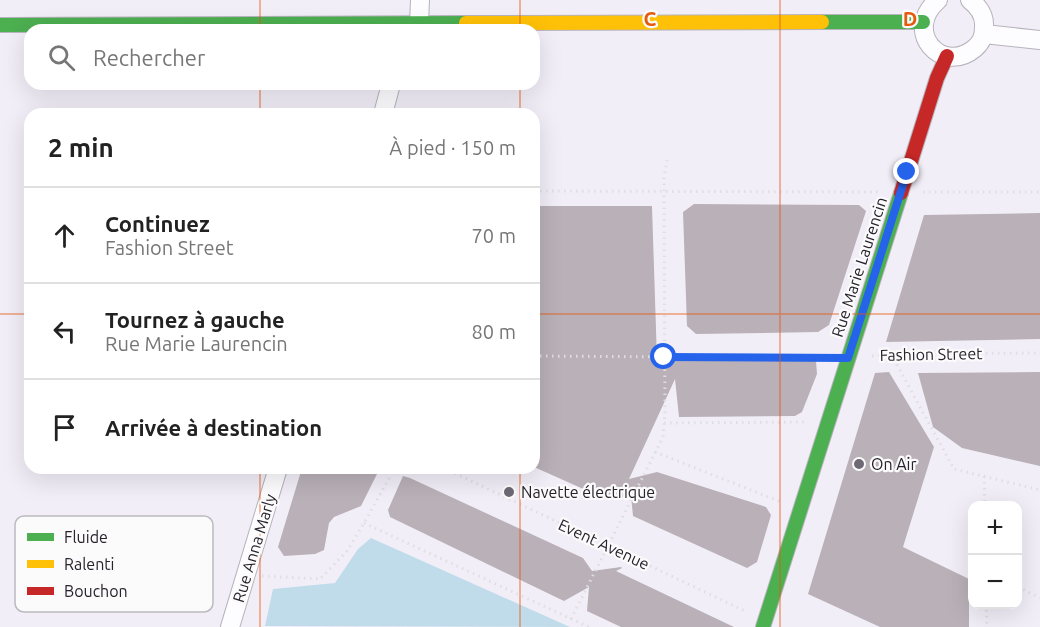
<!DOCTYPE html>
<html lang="fr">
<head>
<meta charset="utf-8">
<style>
	body { margin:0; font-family:Ubuntu,sans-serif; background:#f6f6f6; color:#222 }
	.controls { position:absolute; right:18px; bottom:18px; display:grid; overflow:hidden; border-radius:12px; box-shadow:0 6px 24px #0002 }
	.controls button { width:54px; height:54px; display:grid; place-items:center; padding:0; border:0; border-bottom:2px solid #e0e0e0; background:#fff; color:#222; font:30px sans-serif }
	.stop { position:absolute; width:18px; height:18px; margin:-14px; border:4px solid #2563eb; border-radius:50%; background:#fff }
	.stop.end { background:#2563eb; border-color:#fff; box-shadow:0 2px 6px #0008 }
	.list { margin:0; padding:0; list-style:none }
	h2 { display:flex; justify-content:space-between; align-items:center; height:78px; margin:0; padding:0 24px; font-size:26px }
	h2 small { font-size:20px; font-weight:400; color:#767676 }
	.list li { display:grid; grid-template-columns:39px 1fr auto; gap:18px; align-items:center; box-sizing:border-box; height:96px; padding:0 24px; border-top:2px solid #e0e0e0 }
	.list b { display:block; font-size:22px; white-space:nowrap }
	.list p { margin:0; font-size:20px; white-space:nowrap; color:#767676 }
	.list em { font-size:20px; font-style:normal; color:#767676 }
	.icon { flex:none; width:33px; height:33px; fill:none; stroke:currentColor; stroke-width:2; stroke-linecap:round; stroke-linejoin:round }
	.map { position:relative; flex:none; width:1040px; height:627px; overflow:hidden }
	.search { position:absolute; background:#fff; box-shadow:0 6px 24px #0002; left:24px; top:24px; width:516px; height:66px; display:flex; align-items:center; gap:15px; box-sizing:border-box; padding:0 21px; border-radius:18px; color:#767676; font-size:22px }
	.panel { position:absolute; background:#fff; box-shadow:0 6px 24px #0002; left:24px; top:108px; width:516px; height:366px; border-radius:18px }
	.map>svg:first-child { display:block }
	.water { fill:#c0dcea }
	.building { fill:#b9b0b8 }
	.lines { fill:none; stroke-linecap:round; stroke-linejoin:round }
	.street-casing { stroke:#b7b3bc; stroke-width:20 }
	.fast-casing { stroke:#b7b3bc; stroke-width:16 }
	.slow-casing { stroke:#b7b3bc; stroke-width:16 }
	.jam-casing { stroke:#b7b3bc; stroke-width:16 }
	.path { stroke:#dfdee1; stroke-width:3; stroke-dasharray:1.5 4.5; stroke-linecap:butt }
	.street { stroke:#fdfcfe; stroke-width:18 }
	.fast { stroke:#4caf50; stroke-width:14 }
	.slow { stroke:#ffc107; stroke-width:14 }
	.jam { stroke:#c62828; stroke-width:14 }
	.route { stroke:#2563eb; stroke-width:8 }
	.grid { fill:none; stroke:#e8590c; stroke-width:1.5; stroke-opacity:0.55 }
	.poi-dot { fill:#6e6974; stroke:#fbfbfb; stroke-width:2 }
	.labels { text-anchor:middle; stroke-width:4.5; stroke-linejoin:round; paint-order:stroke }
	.street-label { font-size:16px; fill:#27222d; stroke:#fbfbfb }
	.poi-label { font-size:16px; fill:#27222d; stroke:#fbfbfb; text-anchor:start }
	.key { fill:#fbfbfb; stroke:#bbbabd; stroke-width:1.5 }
	.key-label { font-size:16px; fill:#27222d }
	.grid-label { font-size:20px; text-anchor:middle; font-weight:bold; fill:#e8590c; stroke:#fbfbfb; stroke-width:4.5; stroke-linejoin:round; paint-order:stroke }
</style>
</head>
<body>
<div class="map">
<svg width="1040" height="627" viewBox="0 0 1040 627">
	<rect width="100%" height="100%" fill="#f2eef8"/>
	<path class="water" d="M 371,538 L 570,627 L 265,626 L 273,589 L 335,583 L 358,549 Z"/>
	<path class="building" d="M 694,204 L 859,205 L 866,211 L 829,325 L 818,332 L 696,334 L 687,326 L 683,212 Z
		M 534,206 L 652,206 L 657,360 L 816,361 L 817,374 L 802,412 L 795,416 L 679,417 L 675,379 L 629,479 L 657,472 L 766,507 L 771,515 L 757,562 L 747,568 L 633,516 L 631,496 L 608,500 L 534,467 Z
		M 1040,213 L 1040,339 L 886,342 L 924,215 Z
		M 889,372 L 934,447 L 903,547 L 969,579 L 969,627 L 880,627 L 808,594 L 875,373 Z
		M 1040,372 L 1040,466 L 962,448 L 933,427 L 918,373 Z
		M 302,468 L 380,468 L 361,506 L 334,517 L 329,523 L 324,550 L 315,554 L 284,556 L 278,547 Z
		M 403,476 L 410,478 L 583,558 L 592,571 L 621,567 L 622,568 L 616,571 L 734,627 L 621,627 L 587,611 L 589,587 L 564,601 L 390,517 L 388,510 Z"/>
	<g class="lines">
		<defs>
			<path id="street" d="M 938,0 C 902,31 942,76 975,48 C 982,42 984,36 984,27 C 985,15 979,7 970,0
				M 413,30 L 419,24 L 420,0
				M 984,34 L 1040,40
				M 383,114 L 391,84
				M 230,627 L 278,468"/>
			<path id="fast" d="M 822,22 L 923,22
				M 0,25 L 466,23
				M 763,627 L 901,193"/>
			<path id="slow" d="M 466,23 L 822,22"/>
			<path id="jam" d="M 901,193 L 937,78 L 947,56"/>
		</defs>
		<use href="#street" class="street-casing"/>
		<use href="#fast" class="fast-casing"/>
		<use href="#slow" class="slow-casing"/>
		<use href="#jam" class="jam-casing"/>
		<path class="path" d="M 534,191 L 880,192
			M 923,192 L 1040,192
			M 891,354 L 954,469 L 1040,490
			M 534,356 L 826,358
			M 872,356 L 891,354 L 1040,353
			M 664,423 L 806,422
			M 655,452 L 781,502
			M 444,468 L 747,612
			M 984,476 L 985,506
			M 364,523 L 589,627
			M 262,576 L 320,579 L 347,551 L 364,523 L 395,468
			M 1018,587 L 1040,598
			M 986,604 L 987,627
			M 571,619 L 663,437 L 665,412 L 664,178 L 667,160"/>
		<use href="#street" class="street"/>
		<use href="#fast" class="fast"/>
		<use href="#slow" class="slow"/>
		<use href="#jam" class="jam"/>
	</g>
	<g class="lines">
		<path class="route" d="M 664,357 L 848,358 L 907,172"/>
	</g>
	<path class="grid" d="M 260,0 L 260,30M 520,0 L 520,30M 780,0 L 780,627M 260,84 L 260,114M 520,84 L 520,114M 0,314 L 30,314M 534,314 L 1040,314M 260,468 L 260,627M 520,468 L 520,627"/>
	<g class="poi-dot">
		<circle cx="859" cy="464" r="6"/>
		<circle cx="509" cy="492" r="6"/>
	</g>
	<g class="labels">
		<g class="street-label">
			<text transform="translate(859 267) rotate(-72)" y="6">Rue Marie Laurencin</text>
			<text transform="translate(931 354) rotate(-1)" y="6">Fashion Street</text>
			<text transform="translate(604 544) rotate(25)" y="6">Event Avenue</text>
			<text transform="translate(254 548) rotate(-73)" y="6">Rue Anna Marly</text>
		</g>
		<g class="poi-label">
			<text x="871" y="470">On Air</text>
			<text x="521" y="498">Navette électrique</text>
		</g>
	</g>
	<rect x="15" y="516" width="198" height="96" rx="9" class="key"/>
	<rect x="27" y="533" width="27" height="8" fill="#4caf50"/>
	<rect x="27" y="560" width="27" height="8" fill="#ffc107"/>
	<rect x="27" y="587" width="27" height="8" fill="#c62828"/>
	<g class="key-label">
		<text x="64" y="543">Fluide</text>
		<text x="64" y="570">Ralenti</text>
		<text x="64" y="597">Bouchon</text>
	</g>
	<g class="grid-label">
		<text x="650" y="26">C</text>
		<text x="910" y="26">D</text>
	</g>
</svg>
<div class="controls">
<button>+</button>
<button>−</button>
</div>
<div class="stop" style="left:664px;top:357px"></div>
<div class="stop end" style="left:907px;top:172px"></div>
<div class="search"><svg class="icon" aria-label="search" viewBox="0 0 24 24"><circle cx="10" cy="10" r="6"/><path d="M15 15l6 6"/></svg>Rechercher</div>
<section class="panel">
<h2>2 min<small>À pied · 150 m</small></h2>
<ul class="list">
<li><svg class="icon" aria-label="ahead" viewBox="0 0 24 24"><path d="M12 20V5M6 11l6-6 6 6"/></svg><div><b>Continuez</b><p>Fashion Street</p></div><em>70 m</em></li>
<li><svg class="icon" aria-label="left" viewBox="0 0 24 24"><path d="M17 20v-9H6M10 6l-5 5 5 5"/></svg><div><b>Tournez à gauche</b><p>Rue Marie Laurencin</p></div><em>80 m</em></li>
<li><svg class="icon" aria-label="arrive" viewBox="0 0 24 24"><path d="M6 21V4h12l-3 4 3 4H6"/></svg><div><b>Arrivée à destination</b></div></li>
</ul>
</section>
</div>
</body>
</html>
